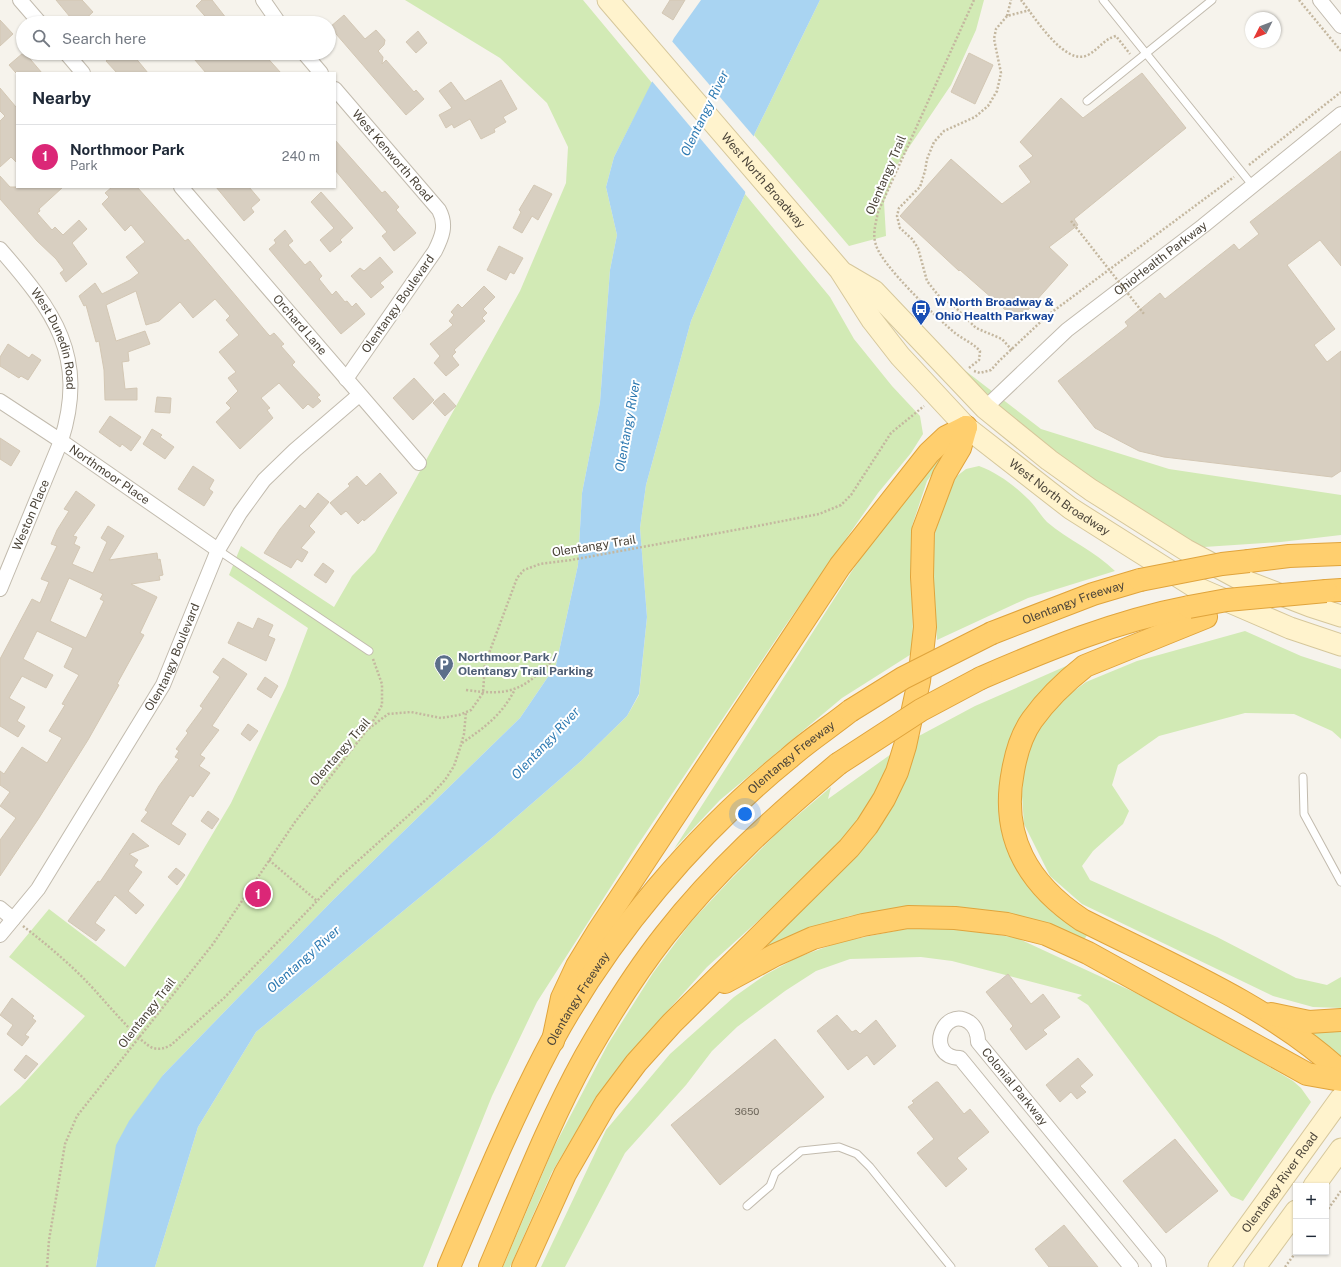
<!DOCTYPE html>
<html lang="en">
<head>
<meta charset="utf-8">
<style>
	body { margin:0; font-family:"Public Sans",sans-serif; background:#f6f6f7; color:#1f2937 }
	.controls { position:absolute; right:12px; bottom:12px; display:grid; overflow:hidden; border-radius:0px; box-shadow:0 1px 3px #0004 }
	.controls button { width:36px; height:36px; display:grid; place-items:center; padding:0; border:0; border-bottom:1px solid #e0e1e3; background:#fff; color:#1f2937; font:20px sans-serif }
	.compass { position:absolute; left:1245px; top:12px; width:36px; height:36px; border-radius:50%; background:#fff; box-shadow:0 1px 3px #0004; rotate:228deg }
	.you { position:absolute; left:745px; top:814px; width:14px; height:14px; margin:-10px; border:3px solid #fff; border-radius:50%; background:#1a73e8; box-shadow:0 0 0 6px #1a73e833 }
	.badge { display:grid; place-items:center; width:26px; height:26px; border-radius:50%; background:#db2777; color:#fff; font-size:13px; font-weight:700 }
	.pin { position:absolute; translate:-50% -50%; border:2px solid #fff; box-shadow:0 1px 4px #0006 }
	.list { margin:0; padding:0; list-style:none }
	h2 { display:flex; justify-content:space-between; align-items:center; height:52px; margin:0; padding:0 16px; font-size:17px }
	h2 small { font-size:13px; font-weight:400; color:#747a83 }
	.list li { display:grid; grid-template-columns:26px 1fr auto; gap:12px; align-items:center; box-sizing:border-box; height:64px; padding:0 16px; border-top:1px solid #e0e1e3 }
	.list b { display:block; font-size:15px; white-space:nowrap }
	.list p { margin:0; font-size:13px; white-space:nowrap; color:#747a83 }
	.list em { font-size:13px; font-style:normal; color:#747a83 }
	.icon { flex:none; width:22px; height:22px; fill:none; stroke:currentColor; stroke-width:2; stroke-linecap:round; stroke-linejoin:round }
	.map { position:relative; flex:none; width:1341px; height:1267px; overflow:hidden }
	.search { position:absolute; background:#fff; box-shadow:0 1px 3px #0004; left:16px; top:16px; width:320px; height:44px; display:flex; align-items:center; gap:10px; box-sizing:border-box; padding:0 14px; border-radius:22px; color:#747a83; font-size:15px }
	.panel { position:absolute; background:#fff; box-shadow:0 1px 3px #0004; left:16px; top:72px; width:320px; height:116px; border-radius:0px }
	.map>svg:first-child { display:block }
	.green { fill:#d2eab5 }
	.water { fill:#a9d4f2 }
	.pier { fill:#f6f3ec }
	.building { fill:#d8cfc1; stroke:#d3c7b4; fill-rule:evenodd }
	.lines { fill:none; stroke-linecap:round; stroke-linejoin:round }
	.lane-casing { stroke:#c2bbae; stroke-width:9 }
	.street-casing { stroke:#c2bbae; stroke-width:16 }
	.secondary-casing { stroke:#d6c79b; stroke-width:23 }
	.highway-casing { stroke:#e0a43c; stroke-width:24 }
	.path { stroke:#c4b79f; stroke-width:2.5; stroke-dasharray:2 2; stroke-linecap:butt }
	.lane { stroke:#fff; stroke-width:7 }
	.street { stroke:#fff; stroke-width:14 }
	.secondary { stroke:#fff3cd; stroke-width:21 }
	.highway { stroke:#ffcf6e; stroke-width:22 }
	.highway-bridge-casing { stroke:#e0a43c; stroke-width:24; stroke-linecap:butt }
	.path-bridge { stroke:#c4b79f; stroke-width:2.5; stroke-dasharray:2 2; stroke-linecap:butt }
	.highway-bridge { stroke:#ffcf6e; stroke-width:22 }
	.labels { text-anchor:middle; stroke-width:4; stroke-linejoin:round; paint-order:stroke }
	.number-label { font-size:10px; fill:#6e675b }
	.street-label { font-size:12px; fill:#4b4439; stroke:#fff }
	.transit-label { font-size:12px; font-weight:bold; fill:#164399; stroke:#fff; text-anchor:start }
	.service-label { font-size:12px; font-weight:bold; fill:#4e5e75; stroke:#fff; text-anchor:start }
	.water-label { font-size:13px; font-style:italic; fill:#2e7ab2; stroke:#fff }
</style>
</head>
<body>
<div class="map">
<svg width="1341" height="1267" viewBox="0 0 1341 1267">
	<rect width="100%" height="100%" fill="#f6f3ec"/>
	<path class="green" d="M 405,0 L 583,0 L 652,83 L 614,157 L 606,187 L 617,235 L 610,270 L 600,402 L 582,493 L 578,565 L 556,665 L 520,718 L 333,900 L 163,1075 L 97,1259 L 96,1267 L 0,1267 L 0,1106 L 20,1088 L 85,1016 L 9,957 L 49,909 L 125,967 L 181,887 L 231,803 L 286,686 L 308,628 L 229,575 L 241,546 L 334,607 L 352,576 L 375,552 L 520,291 L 566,183 L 568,147 L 547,103 L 500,58 Z
		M 820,0 L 984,0 L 976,30 L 951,85 L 897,165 L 884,202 L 886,236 L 849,246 L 754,135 Z
		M 745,194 L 830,297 L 854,339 L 892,386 L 920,416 L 923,434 L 911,453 L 878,493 L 783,629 L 637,846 L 537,1002 L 492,1096 L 423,1267 L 155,1267 L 198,1127 L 256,1032 L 492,838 L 581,761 L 627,716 L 639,695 L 647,617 L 640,528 L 646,485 L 691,321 Z
		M 941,352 L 1041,429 L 1169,469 L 1341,495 L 1341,535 L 1281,542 L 1204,547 L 1165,527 L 1107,490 L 995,407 Z
		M 939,456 L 942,460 L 927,481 L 912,526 L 913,653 L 842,698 L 720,800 L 674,849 L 852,571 L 907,492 Z
		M 979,466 C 996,472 1014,485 1027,498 C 1035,505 1040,515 1047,522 C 1068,540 1095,551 1115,571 L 1028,598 L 937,640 L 932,557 L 936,526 L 947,494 L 957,476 L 966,469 Z
		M 1245,631 L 1301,656 L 1341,669 L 1341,739 L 1332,731 L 1294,714 L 1245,713 L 1159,736 L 1118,765 L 1112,785 L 1129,811 L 1123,824 L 1093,851 L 1082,866 L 1090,880 L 1217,937 L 1296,978 L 1327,985 L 1341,977 L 1341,1008 L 1313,1007 L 1273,996 L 1082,904 L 1050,876 L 1024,824 L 1022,796 L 1023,772 L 1032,742 L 1047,716 L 1062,700 L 1086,682 L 1137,661 Z
		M 1073,663 L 1009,748 L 1000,782 L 1001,812 L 1024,879 L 1053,913 L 1088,934 L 1083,941 L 921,907 L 849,916 L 791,938 L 755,957 L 802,905 L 917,737 L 975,706 Z
		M 894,752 L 884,780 L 863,814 L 833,853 L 707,967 L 653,1027 L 591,1107 L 552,1172 L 510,1267 L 503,1267 L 553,1149 L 608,1044 L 653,973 L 691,922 L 731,879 L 778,832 L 831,787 L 828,799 Z
		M 920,926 L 975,931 L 1017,938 L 1136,993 L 1197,1024 L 1293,1081 L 1301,1088 L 1311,1102 L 1243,1201 L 1231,1196 L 1088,1005 L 1077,998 L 1082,995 L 952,961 L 921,957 L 850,959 L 816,971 L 785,991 L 737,1027 L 712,1051 L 686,1085 L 625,1153 L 565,1267 L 541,1267 L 606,1130 L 670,1054 L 734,997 L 765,975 L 798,957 L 840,942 Z
		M 1297,1028 L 1341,1029 L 1341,1057 Z"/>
	<path class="water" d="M 701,0 L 820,0 L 754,135 L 745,194 L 691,321 L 646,485 L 640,528 L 647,617 L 639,694 L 627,716 L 581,761 L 492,838 L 256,1032 L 198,1127 L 155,1267 L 96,1267 L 116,1145 L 129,1121 L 163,1075 L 333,900 L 520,718 L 556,665 L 578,565 L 582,493 L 600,402 L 610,270 L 617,235 L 606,187 L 614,157 L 674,38 Z"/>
	<path class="pier" d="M 671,40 L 756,139 L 747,194 L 651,80 Z"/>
	<path class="building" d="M 56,0 L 82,0 L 93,12 L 81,23 L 75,23 Z
		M 202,0 L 212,0 L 230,23 L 211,23 L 196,6 Z
		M 670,0 L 685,0 L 673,20 L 662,13 Z
		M 344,15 L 365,39 L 376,30 L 385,40 L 384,45 L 378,51 L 383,57 L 382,64 L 386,60 L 414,92 L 416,90 L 424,99 L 406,115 L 330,27 Z
		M 0,20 L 13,34 L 0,46 Z
		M 418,31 L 427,43 L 416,53 L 406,42 Z
		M 23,53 L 25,53 L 42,73 L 16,73 L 9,65 Z
		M 115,53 L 128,53 L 132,58 L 134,56 L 148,73 L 117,73 L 106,61 Z
		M 189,53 L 263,53 L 281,73 L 206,73 Z
		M 969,53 L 993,65 L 975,104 L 951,92 Z
		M 1142,73 L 1186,128 L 1074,219 L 1078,225 L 1049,247 L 1068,265 L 1018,321 L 960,270 L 959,271 L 900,216 L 951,159 L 1002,204 L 1031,182 L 1019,166 L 1033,156 L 1020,142 L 1061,98 L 1083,118 Z
		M 501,80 L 517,109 L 503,117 L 506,122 L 494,129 L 495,132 L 481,139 L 470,119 L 454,128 L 452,124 L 446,128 L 439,115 L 452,108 L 439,91 L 451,82 L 465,101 Z
		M 0,88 L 16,107 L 17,106 L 17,163 L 11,157 L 0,167 L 0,121 L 5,116 L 0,111 Z
		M 335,140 L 382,193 L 385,191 L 399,207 L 396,210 L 416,233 L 394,251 L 382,236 L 387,232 L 335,170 Z
		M 1341,151 L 1341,266 L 1320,240 L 1287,265 L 1335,329 L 1314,345 L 1327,362 L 1341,351 L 1341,471 L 1332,477 L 1164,457 L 1139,451 L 1095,428 L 1058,381 L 1128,326 L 1125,322 L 1160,293 L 1165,299 L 1234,244 L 1239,250 L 1259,234 L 1250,222 Z
		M 0,176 L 10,187 L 63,187 L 39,209 L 40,211 L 37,213 L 52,230 L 55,227 L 63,235 L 79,220 L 87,229 L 72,243 L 87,264 L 66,282 L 60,273 L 64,270 L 56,259 L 37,241 L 0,199 Z
		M 534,185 L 552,194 L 538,220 L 532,216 L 522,233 L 513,228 L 521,212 L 519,210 Z
		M 112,187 L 137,187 L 185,241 L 188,239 L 268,334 L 270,336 L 274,333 L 284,344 L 281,346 L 295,362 L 292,365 L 320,395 L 317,397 L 321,401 L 313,408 L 308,404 L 303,409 L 279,383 L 261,398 L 270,408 L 267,410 L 273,418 L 240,449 L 216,422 L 231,408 L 226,403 L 238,391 L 228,378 L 236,372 L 219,352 L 239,335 L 226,320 L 230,316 L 215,299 L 193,318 L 180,302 L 159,321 L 146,325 L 136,291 L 106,305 L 116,341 L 145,331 L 150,344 L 128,352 L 129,361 L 122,362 L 125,389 L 137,388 L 137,400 L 105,400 L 104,370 L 99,341 L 96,342 L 86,305 L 84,306 L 79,296 L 95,283 L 102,294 L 130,280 L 139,273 L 126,257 L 145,242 L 131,225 L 125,231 L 102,204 L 109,197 L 105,193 Z
		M 216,187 L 249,187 L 260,200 L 251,208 L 254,212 L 244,221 Z
		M 321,192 L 353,228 L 340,240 L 342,242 L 330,252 L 320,240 L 334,228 L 311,202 Z
		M 285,230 L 293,241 L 288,245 L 305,265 L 310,261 L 322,276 L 319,279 L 332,295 L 336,291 L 345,302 L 347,301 L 352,307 L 356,303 L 365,314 L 341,334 L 269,249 L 276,243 L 274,240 Z
		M 499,246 L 523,258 L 514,274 L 510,272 L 506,280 L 487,270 Z
		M 380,257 L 393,272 L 380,283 L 384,287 L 371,298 L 351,276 L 360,268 L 364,271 Z
		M 484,286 L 495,297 L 483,309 L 487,313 L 482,318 L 485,321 L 454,350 L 456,352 L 452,356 L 459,365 L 446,376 L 434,363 L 440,356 L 430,344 L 453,325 L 449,321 L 454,315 L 451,312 L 458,304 L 462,308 Z
		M 8,344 L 29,358 L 32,354 L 41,360 L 28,380 L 21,376 L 19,378 L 0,366 L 0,357 Z
		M 414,378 L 434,400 L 413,420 L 393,398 Z
		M 444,393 L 456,406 L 445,416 L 433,403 Z
		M 157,397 L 171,398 L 170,413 L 155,412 Z
		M 110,416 L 141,437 L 131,451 L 122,444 L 120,447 L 99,432 Z
		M 152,429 L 162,435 L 160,437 L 174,447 L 165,459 L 143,444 Z
		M 0,438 L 20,451 L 11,466 L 0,459 Z
		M 193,466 L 214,480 L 209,489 L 213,492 L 204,506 L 178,489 Z
		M 380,473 L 397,493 L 364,521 L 363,519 L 358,524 L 346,511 L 341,515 L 330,503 L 350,486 L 348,484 L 357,476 L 366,486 Z
		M 76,491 L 95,505 L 73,536 L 77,537 L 74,544 L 80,547 L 72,564 L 93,573 L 107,542 L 101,538 L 108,526 L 124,536 L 109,560 L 157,553 L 158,560 L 160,559 L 163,575 L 159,576 L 160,580 L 131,584 L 157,597 L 140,633 L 144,635 L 117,684 L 119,685 L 88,740 L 39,818 L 0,876 L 0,840 L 16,818 L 0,806 L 10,792 L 0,785 L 0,771 L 4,774 L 22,747 L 47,763 L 62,738 L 49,731 L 65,705 L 62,704 L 79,675 L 64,667 L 73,648 L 37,631 L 23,659 L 53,675 L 46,688 L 22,676 L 9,698 L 25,707 L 17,721 L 25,726 L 18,737 L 0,726 L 0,659 L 32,599 L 40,603 L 49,582 L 41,579 L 57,546 L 51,544 L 57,530 L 69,511 L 64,509 ZM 69,578 L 103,594 L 100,599 L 104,601 L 86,638 L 50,621 Z
		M 318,493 L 329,502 L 309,526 L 315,532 L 301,548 L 308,552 L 302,562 L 297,559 L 291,568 L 264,553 L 280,529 L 300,505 L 305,509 Z
		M 323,563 L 334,571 L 326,583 L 314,575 Z
		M 258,618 L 273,625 L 268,636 L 275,639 L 266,661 L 228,643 L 238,622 L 253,629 Z
		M 223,658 L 247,674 L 212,726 L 219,730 L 200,755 L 205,758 L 199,766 L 210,773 L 193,797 L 190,795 L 171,824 L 186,834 L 179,845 L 141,821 L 148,812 L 145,810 L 159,786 L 179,759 L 175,757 L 179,751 L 176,749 L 188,733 L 186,731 L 203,708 L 200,706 L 220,677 L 213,672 Z
		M 265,677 L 278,686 L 271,698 L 257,689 Z
		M 248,724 L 258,731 L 250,741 L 241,734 Z
		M 208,811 L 219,819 L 212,829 L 201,821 Z
		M 133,833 L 149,846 L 129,854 L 138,860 L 134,866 L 142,872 L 128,891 L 144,905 L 136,914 L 115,895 L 95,923 L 105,930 L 96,941 L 68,921 L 98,881 L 100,882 Z
		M 176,868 L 185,875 L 177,885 L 168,877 Z
		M 1008,974 L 1031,1004 L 1043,994 L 1060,1017 L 1043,1030 L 1047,1034 L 1026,1050 L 1010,1029 L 1013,1026 L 986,992 Z
		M 12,998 L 34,1016 L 32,1018 L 36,1021 L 25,1035 L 29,1037 L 22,1046 L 7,1034 L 13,1025 L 0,1015 Z
		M 837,1015 L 852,1032 L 856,1030 L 860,1034 L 876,1020 L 896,1046 L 874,1065 L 867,1055 L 848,1070 L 817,1031 Z
		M 775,1039 L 824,1097 L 720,1185 L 671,1125 Z
		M 26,1055 L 38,1064 L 25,1079 L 14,1070 Z
		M 1078,1058 L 1093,1075 L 1080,1086 L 1086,1092 L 1077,1099 L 1071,1092 L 1060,1102 L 1046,1085 Z
		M 936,1082 L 938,1082 L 964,1114 L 970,1109 L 989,1132 L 957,1158 L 967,1169 L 946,1187 L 917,1153 L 934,1139 L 908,1107 L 914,1103 L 912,1101 Z
		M 1175,1139 L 1218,1191 L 1166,1233 L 1123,1181 Z
		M 1064,1225 L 1098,1267 L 1049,1267 L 1035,1249 Z"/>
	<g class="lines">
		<defs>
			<path id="lane" d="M 1103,0 L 1253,186
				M 1087,101 L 1212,0
				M 218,550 L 369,651
				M 1303,777 L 1304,814 L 1341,882
				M 747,1206 L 770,1186 L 775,1173 L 801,1151 L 839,1147 L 857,1154 L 870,1167 L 951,1267"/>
			<g id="street">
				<path d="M 20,0 L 40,23"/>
				<path d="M 263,0 L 279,23"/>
				<path d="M 1320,0 L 1341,26"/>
				<path d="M 66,53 L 83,73"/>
				<path d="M 304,53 L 321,73"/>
				<path id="s1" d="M 335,89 L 439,210 C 447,225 442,237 435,251 L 346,379"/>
				<path id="s2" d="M 181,187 L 419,463"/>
				<path id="s3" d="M 0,249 C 54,311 88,356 61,441 L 0,589"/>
				<path id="s4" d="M 0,401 L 61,441 L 218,550"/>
				<path id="s5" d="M 985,408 L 1067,330 L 1203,226 L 1341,114"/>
				<path d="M 0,908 L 13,919"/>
				<path id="s6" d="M 0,935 L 38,889 L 163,685 L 218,550 L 240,513 L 264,480 L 295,450 L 359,395"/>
				<path id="s7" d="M 1131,1267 L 960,1058 C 924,1057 943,1005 969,1022 C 976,1027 978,1034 978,1042 L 1158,1261 L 1159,1267"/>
			</g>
			<g id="secondary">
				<path id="s8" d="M 608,0 L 840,270 L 872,320 L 900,356 L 966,427 L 1070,508 L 1195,587 L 1290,628 L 1341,645"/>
				<path d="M 845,274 L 874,291 L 985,408 L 1049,460 L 1091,490 L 1186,550 L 1240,579 L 1310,606 L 1341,616"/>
				<path d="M 1314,1186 L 1341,1149"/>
				<path id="s9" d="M 1219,1267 L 1341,1098"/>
				<path d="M 1255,1267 L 1296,1211"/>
			</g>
			<g id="highway">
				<path d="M 1249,561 L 1289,556 L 1341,554"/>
				<path d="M 1326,591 L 1341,590"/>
				<path d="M 1206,617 L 1085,666 C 1066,681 1047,699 1032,720 C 1022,734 1016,754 1013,771 C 1000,837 1028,884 1082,920 C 1167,963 1272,1007 1341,1072"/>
				<path id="s10" d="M 992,633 L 1093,594 L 1140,580"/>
				<path d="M 981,678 C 1048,649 1116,621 1189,607"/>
				<path d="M 725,982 L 775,955 L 813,938 L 863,925 L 908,917 L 955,918 L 1007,924 L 1046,934 L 1088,953 L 1307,1074 L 1341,1080"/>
				<path d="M 1271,1014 L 1309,1022 L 1341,1020"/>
				<path d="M 553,1041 L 562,998 L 577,966 L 599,930 L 840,566 L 929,453 L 946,437 L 966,427"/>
				<path id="s11" d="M 449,1267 C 481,1191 513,1114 552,1041 C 610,935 695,834 789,758 C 808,741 830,727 850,711"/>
				<path d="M 490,1267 C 520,1197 548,1124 585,1057 C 609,1015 635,973 665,935 C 715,871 776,816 838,764"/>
				<path d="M 523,1267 L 565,1174 L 606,1103 L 636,1063 L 672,1023 L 849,848 L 867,826 L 884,799 L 897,772 L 905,746 L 919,681 L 925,627 L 922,577 L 923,531 L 944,475 L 960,448 L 966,427"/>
			</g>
		</defs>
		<use href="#lane" class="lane-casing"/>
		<use href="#street" class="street-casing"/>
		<use href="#secondary" class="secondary-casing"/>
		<use href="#highway" class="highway-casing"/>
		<path class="path" d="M 1021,0 C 1034,16 1065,67 1088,55 C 1099,49 1104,39 1116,36 L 1130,54
			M 1299,0 L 1341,51
			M 1007,16 L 1011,0
			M 1249,165 L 1341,92
			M 1012,350 L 1002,339 L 976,328 L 954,306 L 938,295 L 927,281 L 918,248 L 912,239 L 900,228 L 897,216 L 899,208 L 920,187 L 925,171 L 927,159 L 934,142 L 944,131 L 975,117 L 988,106 L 997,91 L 1001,73 L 994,39 L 996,29 L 1007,16 L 1030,10
			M 969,368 L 979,360 L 980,351 C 973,343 964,340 955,333 C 937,318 882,266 876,245 C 872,234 876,223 878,212 L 974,0
			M 974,371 L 980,373 L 991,370 L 999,361 L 1048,315 L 1234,177
			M 466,690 C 509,696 522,691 552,661
			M 369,728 L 382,705 L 382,684 L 373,659
			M 462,743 C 484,728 503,714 515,689
			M 269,860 L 317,901
			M 23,926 C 46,944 68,962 88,983 C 101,996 139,1043 153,1048 C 160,1050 165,1048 171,1045 L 224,998 L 341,876 L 429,797 L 445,780 L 454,766 L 460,748 L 464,734 L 466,712
			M 1326,1212 L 1341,1191
			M 47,1267 L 49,1240 L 65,1144 L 77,1116 L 213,944 L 295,822 L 367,730 L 388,714 L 411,712 L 441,718 L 459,715 L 471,710 L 483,693 L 485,664 L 517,578 L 524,570 L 540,564 L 571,560 L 757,526 L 819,514 L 841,505 L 851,495 L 891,433 L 924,406
			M 1285,1267 L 1296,1252"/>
		<use href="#lane" class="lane"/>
		<use href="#street" class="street"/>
		<use href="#secondary" class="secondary"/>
		<use href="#highway" class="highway"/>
		<defs>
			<path id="highway-bridge" d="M 1140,580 L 1222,564 L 1249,561
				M 1189,607 L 1227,600 L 1326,591
				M 850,711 L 903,678 L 992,633
				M 838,764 L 921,710 L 981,678"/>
		</defs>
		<use href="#highway-bridge" class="highway-bridge-casing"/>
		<path class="path-bridge" d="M 1071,221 L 1144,314"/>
		<use href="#highway-bridge" class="highway-bridge"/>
	</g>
	<defs>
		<symbol id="bus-pin" viewBox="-11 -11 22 30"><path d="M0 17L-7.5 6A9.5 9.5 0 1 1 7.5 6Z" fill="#1a4fb4" stroke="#fff"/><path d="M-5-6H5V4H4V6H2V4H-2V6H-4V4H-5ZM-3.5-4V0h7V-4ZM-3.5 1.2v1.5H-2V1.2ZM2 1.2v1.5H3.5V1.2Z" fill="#fff"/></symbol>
		<symbol id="parking-pin" viewBox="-11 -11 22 30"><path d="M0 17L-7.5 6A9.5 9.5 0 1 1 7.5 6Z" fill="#5c6f8a" stroke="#fff"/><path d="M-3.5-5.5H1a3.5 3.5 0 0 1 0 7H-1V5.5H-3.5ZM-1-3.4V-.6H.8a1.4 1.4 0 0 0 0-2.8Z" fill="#fff"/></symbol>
	</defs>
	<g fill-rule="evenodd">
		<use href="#bus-pin" x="910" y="298" width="22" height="30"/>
		<use href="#parking-pin" x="433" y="653" width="22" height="30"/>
	</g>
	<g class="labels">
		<g class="number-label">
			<text x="747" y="1115">3650</text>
		</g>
		<g class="street-label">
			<text dy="4" stroke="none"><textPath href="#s1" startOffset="88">West Kenworth Road</textPath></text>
			<text transform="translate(886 175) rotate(-67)" y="4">Olentangy Trail</text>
			<text dy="4" stroke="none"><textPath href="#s8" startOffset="238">West North Broadway</textPath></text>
			<text dy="4" stroke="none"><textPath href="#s5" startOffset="231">OhioHealth Parkway</textPath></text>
			<text transform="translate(398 304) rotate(-55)" y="4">Olentangy Boulevard</text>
			<text dy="4" stroke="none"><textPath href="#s2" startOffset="182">Orchard Lane</textPath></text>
			<text dy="4" stroke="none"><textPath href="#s3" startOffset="107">West Dunedin Road</textPath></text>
			<text dy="4" stroke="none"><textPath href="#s4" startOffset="132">Northmoor Place</textPath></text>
			<text dy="4" stroke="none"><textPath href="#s8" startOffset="675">West North Broadway</textPath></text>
			<text transform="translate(31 515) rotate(-67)" y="4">Weston Place</text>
			<text transform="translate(594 546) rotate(-9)" y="4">Olentangy Trail</text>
			<text dy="4" stroke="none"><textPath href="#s10" startOffset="87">Olentangy Freeway</textPath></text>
			<text dy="4" stroke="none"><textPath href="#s6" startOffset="328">Olentangy Boulevard</textPath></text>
			<text transform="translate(340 752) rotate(-49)" y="4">Olentangy Trail</text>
			<text dy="4" stroke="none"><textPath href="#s11" startOffset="622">Olentangy Freeway</textPath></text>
			<text dy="4" stroke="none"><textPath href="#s11" startOffset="298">Olentangy Freeway</textPath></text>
			<text transform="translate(147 1013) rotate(-52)" y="4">Olentangy Trail</text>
			<text dy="4" stroke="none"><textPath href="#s7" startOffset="423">Colonial Parkway</textPath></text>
			<text dy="4" stroke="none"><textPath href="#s9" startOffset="104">Olentangy River Road</textPath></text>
		</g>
		<g class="transit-label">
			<text x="935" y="306">W North Broadway &amp;<tspan x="935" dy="14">Ohio Health Parkway</tspan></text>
		</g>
		<g class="service-label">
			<text x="458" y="661">Northmoor Park /<tspan x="458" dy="14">Olentangy Trail Parking</tspan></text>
		</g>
		<g class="water-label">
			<text transform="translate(704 113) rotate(-64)" y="5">Olentangy River</text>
			<text transform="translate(627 426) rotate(-80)" y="5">Olentangy River</text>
			<text transform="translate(545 743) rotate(-47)" y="5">Olentangy River</text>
			<text transform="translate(303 959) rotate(-42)" y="5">Olentangy River</text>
		</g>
	</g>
</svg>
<div class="controls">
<button>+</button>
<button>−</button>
</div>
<svg class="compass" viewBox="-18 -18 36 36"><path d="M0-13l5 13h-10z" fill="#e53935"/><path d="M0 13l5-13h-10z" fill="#747a83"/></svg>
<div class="you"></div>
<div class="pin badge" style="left:258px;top:894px">1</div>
<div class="search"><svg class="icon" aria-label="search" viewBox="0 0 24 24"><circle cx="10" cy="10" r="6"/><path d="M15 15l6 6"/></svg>Search here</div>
<section class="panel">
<h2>Nearby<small></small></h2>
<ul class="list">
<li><span class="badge">1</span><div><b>Northmoor Park</b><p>Park</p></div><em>240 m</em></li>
</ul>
</section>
</div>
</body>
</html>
